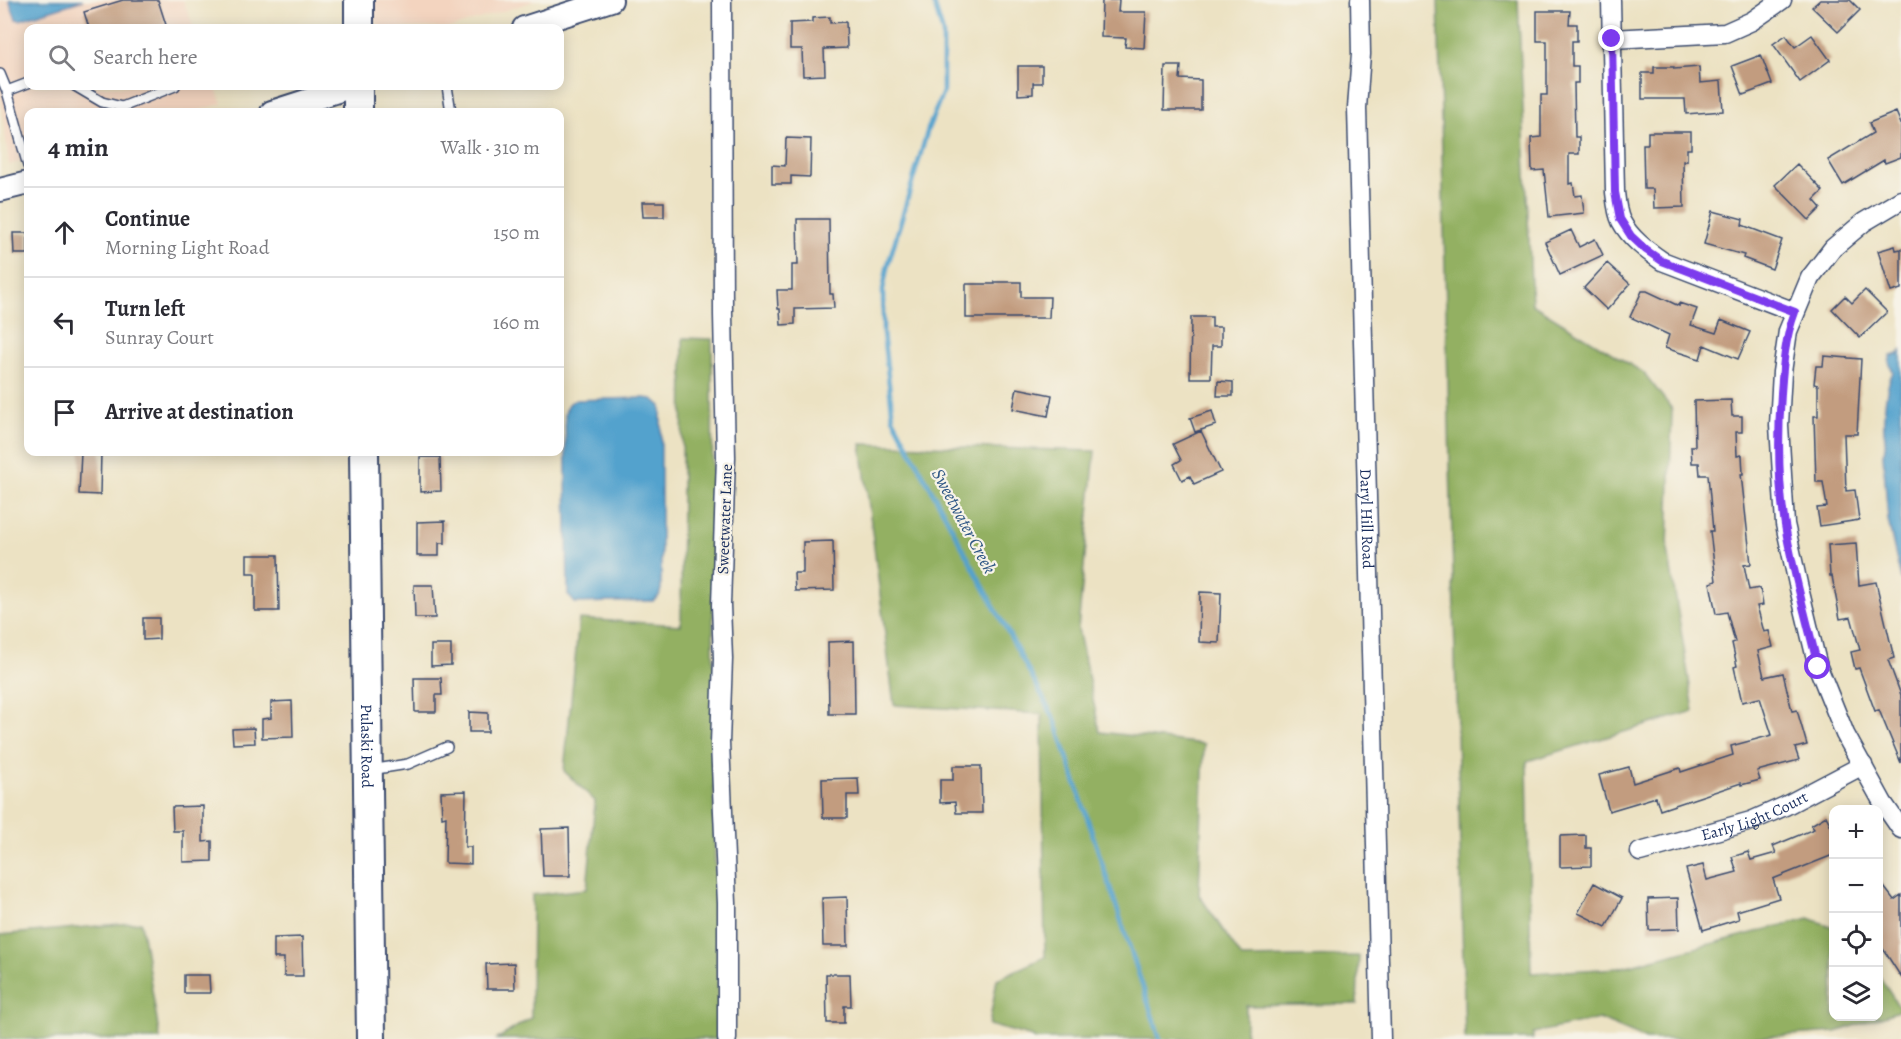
<!DOCTYPE html>
<html lang="en">
<head>
<meta charset="utf-8">
<style>
	body { margin:0; font-family:Alegreya,serif; background:#f2f2f3; color:#2b2b33 }
	.controls { position:absolute; right:18px; bottom:18px; display:grid; overflow:hidden; border-radius:12px; box-shadow:0 3px 15px #0003 }
	.controls button { width:54px; height:54px; display:grid; place-items:center; padding:0; border:0; border-bottom:2px solid #e1e1e2; background:#fff; color:#2b2b33; font:30px sans-serif }
	.stop { position:absolute; width:18px; height:18px; margin:-14px; border:4px solid #7c3aed; border-radius:50%; background:#fff }
	.stop.end { background:#7c3aed; border-color:#fff; box-shadow:0 2px 6px #0008 }
	.list { margin:0; padding:0; list-style:none }
	h2 { display:flex; justify-content:space-between; align-items:center; height:78px; margin:0; padding:0 24px; font-size:26px }
	h2 small { font-size:20px; font-weight:400; color:#7c7c81 }
	.list li { display:grid; grid-template-columns:39px 1fr auto; gap:18px; align-items:center; box-sizing:border-box; height:90px; padding:0 24px; border-top:2px solid #e1e1e2 }
	.list b { display:block; font-size:22px; white-space:nowrap }
	.list p { margin:0; font-size:20px; white-space:nowrap; color:#7c7c81 }
	.list em { font-size:20px; font-style:normal; color:#7c7c81 }
	.icon { flex:none; width:33px; height:33px; fill:none; stroke:currentColor; stroke-width:2; stroke-linecap:round; stroke-linejoin:round }
	.map { position:relative; flex:none; width:1901px; height:1039px; overflow:hidden }
	.search { position:absolute; background:#fff; box-shadow:0 3px 15px #0003; left:24px; top:24px; width:540px; height:66px; display:flex; align-items:center; gap:15px; box-sizing:border-box; padding:0 21px; border-radius:12px; color:#7c7c81; font-size:22px }
	.panel { position:absolute; background:#fff; box-shadow:0 3px 15px #0003; left:24px; top:108px; width:540px; height:348px; border-radius:12px }
	.map>svg:first-child { display:block }
	.built { fill:#f3d4bf }
	.forest { fill:#93b062; stroke:#577060; stroke-width:1.5 }
	.water { fill:#53a2cd; stroke:#376896; stroke-width:1.5 }
	.lines { fill:none; stroke-linecap:round; stroke-linejoin:round }
	.stream { stroke:#53a2cd; stroke-width:4.5 }
	.building { fill:#c29c7f }
	.service-casing { stroke:#3a4a6d; stroke-width:12 }
	.minor-casing { stroke:#3a4a6d; stroke-width:21 }
	.tertiary-casing { stroke:#3a4a6d; stroke-width:26 }
	.primary-casing { stroke:#3a4a6d; stroke-width:32 }
	.service { stroke:#fff; stroke-width:9 }
	.minor { stroke:#fff; stroke-width:18 }
	.tertiary { stroke:#fff; stroke-width:22 }
	.primary { stroke:#fff; stroke-width:28 }
	.route { stroke:#7c3aed; stroke-width:8 }
	.labels { text-anchor:middle; stroke-width:4.5; stroke-linejoin:round; paint-order:stroke }
	.street-label { font-size:16px; fill:#1b2f5e; stroke:#f7f3e8 }
	.water-label { font-size:18px; font-style:italic; fill:#2f5785; stroke:#f7f3e8 }
</style>
</head>
<body>
<div class="map">
<svg width="1901" height="1039" viewBox="0 0 1901 1039">
	<rect width="100%" height="100%" fill="#f7f3e8"/>
	<filter id="ink" filterUnits="userSpaceOnUse"><feTurbulence type="fractalNoise" baseFrequency=".0167" numOctaves="2"/><feDisplacementMap in="SourceGraphic" scale="12" xChannelSelector="R" yChannelSelector="G"/><feConvolveMatrix kernelMatrix="1 2 1 2 8 2 1 2 1" color-interpolation-filters="sRGB"/></filter>
	<filter id="wash" filterUnits="userSpaceOnUse"><feTurbulence type="fractalNoise" baseFrequency=".008" numOctaves="4" result="noise"/><feDisplacementMap in="SourceGraphic" scale="24" xChannelSelector="R" yChannelSelector="G"/><feGaussianBlur stdDeviation="1.35" result="paint"/><feColorMatrix in="noise" values="0 0 0 0 0 0 0 0 0 0 0 0 0 0 0 0 0 1.4 0 .05"/><feComposite in="paint" operator="in"/></filter>
	<g filter="url(#wash)">
		<rect width="100%" height="100%" fill="#ece2c3"/>
		<path class="built" d="M 0,0 L 183,0 L 194,28 L 28,28 L 28,86 L 215,86 L 222,104 L 193,112 L 28,112 L 28,159 L 9,165 L 0,91 Z
			M 373,0 L 537,0 L 451,28 L 380,28 L 373,17 Z"/>
		<path class="forest" d="M 1438,0 L 1518,0 L 1532,304 L 1644,373 L 1672,409 L 1668,550 L 1694,711 L 1527,761 L 1531,973 L 1619,968 L 1809,918 L 1833,927 L 1834,1016 L 1878,1016 L 1879,976 L 1901,1010 L 1836,1032 L 1730,1039 L 1646,1039 L 1599,1019 L 1533,1033 L 1533,1039 L 1465,1039 Z
			M 683,338 L 712,339 L 714,817 L 719,1039 L 497,1039 L 531,1018 L 532,895 L 587,889 L 595,801 L 564,771 L 579,619 L 681,625 Z
			M 861,444 L 1095,451 L 1078,629 L 1100,732 L 1204,744 L 1199,895 L 1242,958 L 1359,956 L 1357,1004 L 1246,1006 L 1246,1039 L 1035,1039 L 1033,1037 L 989,1025 L 997,979 L 1045,957 L 1042,714 L 894,705 Z
			M 141,922 L 160,1039 L 0,1039 L 0,935 Z"/>
		<path class="water" d="M 9,0 L 83,0 L 20,20 L 16,19 Z
			M 1901,351 L 1901,580 L 1888,520 L 1883,454 C 1887,444 1885,440 1884,430 C 1883,415 1886,385 1893,372 L 1889,362 L 1891,356 L 1899,354 Z
			M 643,398 L 653,399 L 661,406 L 661,589 L 659,596 L 653,601 L 575,603 L 568,595 L 565,413 L 568,405 L 574,400 Z"/>
		<g class="lines">
			<path class="stream" d="M 933,0 L 943,33 L 943,92 L 928,129 L 887,268 L 883,290 L 883,333 L 893,418 L 1055,720 L 1160,1039"/>
		</g>
		<g id="blocks">
			<path class="building" d="M 123,0 L 158,0 L 167,28 L 89,28 L 84,12 Z
				M 1102,0 L 1119,0 L 1118,12 L 1146,12 L 1144,48 L 1125,47 L 1126,38 L 1101,37 Z
				M 1820,0 L 1850,0 L 1860,10 L 1838,32 L 1812,7 Z
				M 1537,11 L 1570,11 L 1569,24 L 1577,24 L 1577,41 L 1572,41 L 1572,66 L 1578,66 L 1578,83 L 1574,83 L 1575,137 L 1579,137 L 1579,154 L 1569,154 L 1569,184 L 1573,183 L 1575,196 L 1582,195 L 1584,213 L 1549,217 L 1544,170 L 1532,171 L 1531,138 L 1541,137 L 1541,95 L 1547,95 L 1547,41 L 1537,41 Z
				M 830,17 L 830,23 L 846,22 L 847,48 L 824,49 L 825,75 L 803,76 L 802,49 L 790,49 L 790,23 L 812,22 L 812,18 Z
				M 1786,35 L 1795,47 L 1812,35 L 1830,60 L 1800,82 L 1773,44 Z
				M 1761,55 L 1772,84 L 1743,95 L 1732,66 Z
				M 1018,66 L 1042,66 L 1042,83 L 1033,83 L 1033,94 L 1018,95 Z
				M 1165,66 L 1181,66 L 1180,79 L 1201,80 L 1201,110 L 1164,110 Z
				M 1654,67 L 1674,67 L 1674,69 L 1699,67 L 1700,83 L 1721,81 L 1723,111 L 1686,114 L 1685,99 L 1642,99 L 1642,73 L 1654,73 Z
				M 1896,112 L 1901,124 L 1901,157 L 1885,163 L 1884,160 L 1843,185 L 1828,160 L 1873,133 L 1869,123 Z
				M 1648,132 L 1691,132 L 1691,149 L 1687,149 L 1687,161 L 1683,161 L 1684,207 L 1654,208 L 1653,189 L 1644,189 L 1643,144 L 1648,144 Z
				M 786,138 L 811,139 L 810,177 L 791,176 L 791,184 L 772,184 L 772,165 L 785,166 Z
				M 1797,164 L 1823,191 L 1814,200 L 1821,208 L 1809,220 L 1775,185 Z
				M 642,202 L 664,202 L 664,217 L 643,217 Z
				M 1713,211 L 1743,219 L 1742,225 L 1782,240 L 1772,269 L 1743,258 L 1744,255 L 1704,244 Z
				M 797,219 L 829,219 L 830,294 L 833,294 L 834,308 L 795,309 L 795,324 L 781,325 L 780,309 L 778,309 L 777,290 L 792,290 L 792,265 L 798,265 Z
				M 1571,230 L 1579,247 L 1595,239 L 1603,255 L 1560,275 L 1545,242 Z
				M 13,233 L 28,233 L 28,254 L 14,254 Z
				M 1895,246 L 1896,250 L 1901,249 L 1901,289 L 1891,292 L 1878,251 Z
				M 1607,263 L 1630,284 L 1607,310 L 1584,288 Z
				M 995,282 L 1021,282 L 1021,297 L 1050,297 L 1049,318 L 966,318 L 966,284 L 995,284 Z
				M 1865,290 L 1887,312 L 1860,338 L 1832,309 L 1845,296 L 1852,303 Z
				M 1642,291 L 1647,291 L 1679,306 L 1679,303 L 1697,309 L 1691,325 L 1716,333 L 1721,320 L 1750,332 L 1738,359 L 1704,345 L 1700,359 L 1665,348 L 1669,335 L 1630,317 Z
				M 1191,317 L 1212,317 L 1212,327 L 1221,327 L 1221,346 L 1212,346 L 1211,378 L 1190,378 Z
				M 1824,356 L 1861,359 L 1857,434 L 1844,434 L 1846,491 L 1855,490 L 1859,520 L 1820,526 L 1817,508 L 1827,507 L 1823,482 L 1816,482 L 1814,416 L 1818,416 L 1818,385 L 1814,384 L 1816,366 L 1823,366 Z
				M 1218,381 L 1233,382 L 1233,396 L 1217,396 Z
				M 1017,388 L 1052,395 L 1048,416 L 1013,409 Z
				M 1731,400 L 1732,416 L 1742,416 L 1742,432 L 1736,432 L 1737,456 L 1742,455 L 1743,474 L 1741,474 L 1751,564 L 1744,565 L 1749,590 L 1760,588 L 1763,605 L 1757,606 L 1764,632 L 1769,631 L 1773,647 L 1758,651 L 1764,677 L 1783,673 L 1792,711 L 1797,710 L 1807,745 L 1795,748 L 1799,760 L 1757,771 L 1760,780 L 1741,785 L 1741,783 L 1660,810 L 1656,797 L 1609,811 L 1599,775 L 1629,767 L 1633,783 L 1680,768 L 1681,772 L 1733,755 L 1731,746 L 1772,735 L 1760,698 L 1742,702 L 1734,667 L 1737,666 L 1732,643 L 1735,642 L 1727,612 L 1716,614 L 1710,583 L 1716,581 L 1710,531 L 1713,531 L 1708,475 L 1700,475 L 1699,463 L 1692,463 L 1691,446 L 1695,446 L 1694,401 Z
				M 1212,411 L 1216,425 L 1195,432 L 1190,418 Z
				M 1201,431 L 1221,472 L 1194,484 L 1190,476 L 1182,480 L 1174,464 L 1181,460 L 1173,444 Z
				M 81,452 L 101,452 L 100,495 L 79,494 Z
				M 420,457 L 440,457 L 441,491 L 420,492 Z
				M 445,521 L 445,543 L 439,543 L 439,556 L 417,556 L 417,522 Z
				M 833,541 L 834,590 L 795,591 L 794,573 L 803,573 L 803,542 Z
				M 1856,543 L 1859,585 L 1876,582 L 1894,658 L 1888,660 L 1901,695 L 1901,763 L 1879,710 L 1875,711 L 1859,668 L 1855,669 L 1851,652 L 1860,650 L 1851,617 L 1840,619 L 1832,576 L 1830,576 L 1828,545 Z
				M 247,555 L 278,555 L 279,611 L 255,611 L 255,573 L 247,573 Z
				M 414,585 L 433,585 L 435,618 L 415,618 Z
				M 1200,592 L 1221,593 L 1219,643 L 1199,642 Z
				M 143,618 L 159,618 L 159,639 L 143,640 Z
				M 854,641 L 855,714 L 829,714 L 828,642 Z
				M 431,645 L 451,645 L 451,665 L 431,666 Z
				M 414,678 L 441,678 L 442,695 L 436,695 L 436,712 L 415,712 Z
				M 292,701 L 293,737 L 262,738 L 262,719 L 271,718 L 271,702 Z
				M 469,712 L 488,713 L 488,732 L 469,732 Z
				M 254,728 L 255,743 L 233,744 L 232,729 Z
				M 953,766 L 981,766 L 982,813 L 956,813 L 955,802 L 940,803 L 940,780 L 953,780 Z
				M 858,778 L 859,795 L 847,795 L 847,818 L 823,818 L 822,779 Z
				M 466,791 L 465,847 L 471,847 L 471,864 L 445,863 L 446,816 L 442,817 L 441,792 Z
				M 203,806 L 203,842 L 212,841 L 212,861 L 183,862 L 183,831 L 173,831 L 172,807 Z
				M 1826,816 L 1833,830 L 1833,855 L 1773,879 L 1779,898 L 1737,911 L 1739,919 L 1703,930 L 1686,869 L 1703,865 L 1707,880 L 1737,872 L 1732,857 L 1748,852 L 1751,860 L 1776,853 L 1773,846 L 1814,829 L 1811,825 Z
				M 569,828 L 570,876 L 543,876 L 541,829 Z
				M 1586,835 L 1586,848 L 1591,848 L 1591,866 L 1560,867 L 1560,836 Z
				M 1878,879 L 1894,900 L 1901,895 L 1901,977 L 1878,941 Z
				M 1594,883 L 1622,898 L 1606,927 L 1578,913 Z
				M 847,897 L 848,946 L 823,946 L 822,898 Z
				M 1678,898 L 1679,929 L 1649,930 L 1648,899 Z
				M 302,937 L 303,976 L 284,976 L 284,958 L 274,958 L 274,938 Z
				M 514,963 L 515,989 L 487,989 L 486,964 Z
				M 826,974 L 850,974 L 851,1006 L 844,1006 L 844,1023 L 827,1023 Z
				M 184,975 L 209,975 L 210,993 L 184,993 Z"/>
		</g>
	</g>
	<g filter="url(#ink)">
		<use href="#blocks" fill-opacity="0" stroke="#3a4a6d" stroke-width="1.5"/>
		<g class="lines">
			<defs>
				<path id="service" d="M 0,74 L 7,91
					M 28,83 L 7,91 L 28,166
					M 75,86 L 102,102 L 122,107 L 175,86
					M 447,86 L 451,112
					M 370,770 L 408,764 L 447,747"/>
				<g id="minor">
					<path d="M 722,0 L 723,315 L 726,457 L 721,605 L 723,659 L 720,743 L 727,903 L 727,1039"/>
					<path id="s1" d="M 1360,0 L 1361,54 L 1357,108 L 1381,1039"/>
					<path d="M 1611,0 L 1615,192 C 1616,201 1617,213 1621,221 C 1630,238 1646,250 1662,261 L 1795,312"/>
					<path d="M 1612,39 L 1725,33 L 1752,21 L 1782,0"/>
					<path d="M 1901,200 L 1864,222 L 1833,248 L 1810,278 L 1788,331 L 1782,372 L 1779,425 L 1785,524 L 1798,584 L 1818,667 L 1845,734 L 1883,803 L 1901,829"/>
					<path id="s2" d="M 1640,852 L 1751,821 L 1785,806 L 1863,765"/>
				</g>
				<path id="tertiary" d="M 524,28 L 611,0
					M 272,112 L 353,86
					M 0,190 L 28,183"/>
				<g id="primary">
					<path d="M 359,28 L 359,0"/>
					<path d="M 358,86 L 358,112"/>
					<path id="s3" d="M 364,452 L 371,1039"/>
				</g>
			</defs>
			<use href="#service" class="service-casing"/>
			<use href="#minor" class="minor-casing"/>
			<use href="#tertiary" class="tertiary-casing"/>
			<use href="#primary" class="primary-casing"/>
			<use href="#service" class="service"/>
			<use href="#minor" class="minor"/>
			<use href="#tertiary" class="tertiary"/>
			<use href="#primary" class="primary"/>
		</g>
	</g>
	<g class="lines" filter="url(#ink)">
		<path class="route" d="M 1612,39 L 1615,192 L 1620,219 L 1631,236 L 1646,250 L 1662,261 L 1795,312 C 1785,338 1783,365 1781,393 C 1778,436 1778,482 1785,525 C 1793,573 1807,620 1818,667"/>
	</g>
	<g class="labels">
		<g class="street-label">
			<text transform="translate(724 519) rotate(-88)" y="6">Sweetwater Lane</text>
			<text dy="6" stroke="none"><textPath href="#s1" startOffset="519">Daryl Hill Road</textPath></text>
			<text dy="6" stroke="none"><textPath href="#s3" startOffset="294">Pulaski Road</textPath></text>
			<text dy="6" stroke="none"><textPath href="#s2" startOffset="120">Early Light Court</textPath></text>
		</g>
		<g class="water-label">
			<text transform="translate(964 521) rotate(62)" y="6">Sweetwater Creek</text>
		</g>
	</g>
</svg>
<div class="controls">
<button>+</button>
<button>−</button>
<button><svg class="icon" aria-label="locate" viewBox="0 0 24 24"><circle cx="12" cy="12" r="6"/><path d="M12 2v4M12 18v4M2 12h4M18 12h4"/></svg></button>
<button><svg class="icon" aria-label="layers" viewBox="0 0 24 24"><path d="M12 4l9 5-9 5-9-5zM3 14l9 5 9-5"/></svg></button>
</div>
<div class="stop" style="left:1818px;top:667px"></div>
<div class="stop end" style="left:1612px;top:39px"></div>
<div class="search"><svg class="icon" aria-label="search" viewBox="0 0 24 24"><circle cx="10" cy="10" r="6"/><path d="M15 15l6 6"/></svg>Search here</div>
<section class="panel">
<h2>4 min<small>Walk · 310 m</small></h2>
<ul class="list">
<li><svg class="icon" aria-label="ahead" viewBox="0 0 24 24"><path d="M12 20V5M6 11l6-6 6 6"/></svg><div><b>Continue</b><p>Morning Light Road</p></div><em>150 m</em></li>
<li><svg class="icon" aria-label="left" viewBox="0 0 24 24"><path d="M17 20v-9H6M10 6l-5 5 5 5"/></svg><div><b>Turn left</b><p>Sunray Court</p></div><em>160 m</em></li>
<li><svg class="icon" aria-label="arrive" viewBox="0 0 24 24"><path d="M6 21V4h12l-3 4 3 4H6"/></svg><div><b>Arrive at destination</b></div></li>
</ul>
</section>
</div>
</body>
</html>
